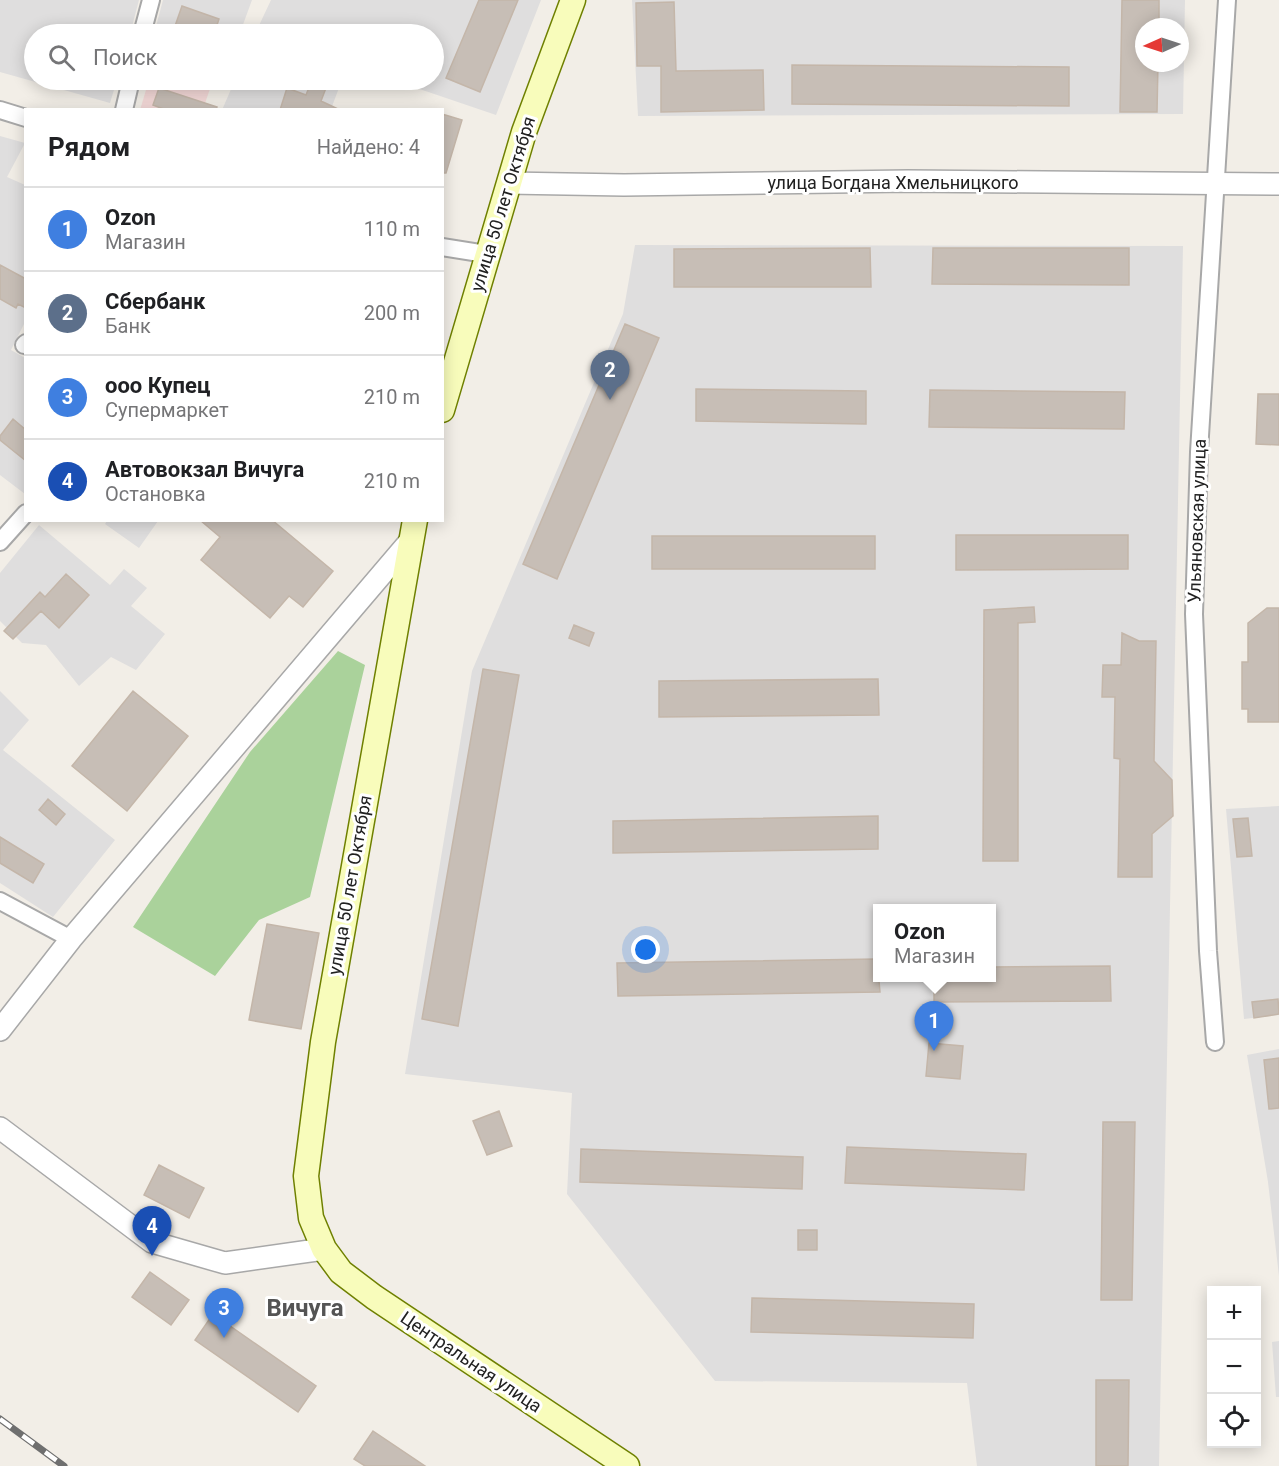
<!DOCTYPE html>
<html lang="ru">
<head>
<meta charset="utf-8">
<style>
	body { margin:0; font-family:Roboto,sans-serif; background:#f2f2f2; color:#202124 }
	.controls { position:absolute; right:18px; bottom:18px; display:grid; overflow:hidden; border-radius:0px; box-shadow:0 3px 15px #0003 }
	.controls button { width:54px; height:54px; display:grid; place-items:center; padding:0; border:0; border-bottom:2px solid #e0e0e0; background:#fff; color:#202124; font:30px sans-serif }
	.compass { position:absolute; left:1135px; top:18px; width:54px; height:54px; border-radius:50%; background:#fff; box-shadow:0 3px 15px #0003; rotate:267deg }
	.you { position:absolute; left:646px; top:950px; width:21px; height:21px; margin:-15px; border:4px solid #fff; border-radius:50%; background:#1a73e8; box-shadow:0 0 0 9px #1a73e833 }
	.badge { display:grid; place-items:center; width:39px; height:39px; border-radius:50%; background:#ea580c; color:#fff; font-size:20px; font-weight:700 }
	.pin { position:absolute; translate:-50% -50px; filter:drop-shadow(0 2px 3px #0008) }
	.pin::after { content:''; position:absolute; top:32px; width:21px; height:18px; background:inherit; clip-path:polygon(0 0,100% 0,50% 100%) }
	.popup { position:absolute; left:873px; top:904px; width:123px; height:78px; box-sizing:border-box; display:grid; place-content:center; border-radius:0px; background:#fff; filter:drop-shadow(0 2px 4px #0005); font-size:20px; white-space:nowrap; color:#757577 }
	.popup b { font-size:22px; color:#202124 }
	.popup::after { content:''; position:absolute; left:50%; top:100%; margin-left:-12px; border:12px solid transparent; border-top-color:#fff }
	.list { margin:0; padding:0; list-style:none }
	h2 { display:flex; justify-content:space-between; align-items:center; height:78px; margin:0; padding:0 24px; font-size:26px }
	h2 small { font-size:20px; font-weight:400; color:#757577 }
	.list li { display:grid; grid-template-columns:39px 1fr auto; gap:18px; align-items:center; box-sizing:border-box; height:84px; padding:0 24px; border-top:2px solid #e0e0e0 }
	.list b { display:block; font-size:22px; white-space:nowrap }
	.list p { margin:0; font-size:20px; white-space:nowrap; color:#757577 }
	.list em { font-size:20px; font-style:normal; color:#757577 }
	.icon { flex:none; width:33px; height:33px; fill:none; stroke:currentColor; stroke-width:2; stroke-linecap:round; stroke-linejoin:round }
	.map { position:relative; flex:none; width:1279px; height:1466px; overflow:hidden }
	.search { position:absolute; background:#fff; box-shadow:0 3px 15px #0003; left:24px; top:24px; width:420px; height:66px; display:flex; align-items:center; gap:15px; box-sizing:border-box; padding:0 21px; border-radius:33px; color:#757577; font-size:22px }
	.panel { position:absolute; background:#fff; box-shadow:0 3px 15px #0003; left:24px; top:108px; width:420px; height:414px; border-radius:0px }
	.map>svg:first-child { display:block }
	.residential { fill:#dfdede; fill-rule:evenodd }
	.commercial { fill:#f3d8d7 }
	.forest { fill:#aad29b }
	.building { fill:#c7beb6; stroke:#c4b6a9; stroke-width:1.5 }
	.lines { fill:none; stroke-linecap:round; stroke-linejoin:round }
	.minor-casing { stroke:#a8a8a8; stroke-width:20 }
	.tertiary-casing { stroke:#a8a8a8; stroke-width:24 }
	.secondary-casing { stroke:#6f8000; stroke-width:27 }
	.minor { stroke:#fff; stroke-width:16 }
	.tertiary { stroke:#fff; stroke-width:21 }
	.secondary { stroke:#f8fcbb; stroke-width:24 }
	.rail-casing { stroke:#6f6f6f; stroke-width:7 }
	.rail { stroke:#fff; stroke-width:4.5; stroke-dasharray:14; stroke-linecap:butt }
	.labels { text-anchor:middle; stroke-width:6; stroke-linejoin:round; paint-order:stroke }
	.street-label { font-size:18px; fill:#212121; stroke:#fff }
	.district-label { font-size:24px; font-weight:bold; fill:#545454; stroke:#fff }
</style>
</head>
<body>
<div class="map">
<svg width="1279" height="1466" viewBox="0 0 1279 1466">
	<rect width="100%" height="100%" fill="#f2eee7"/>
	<path class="residential" d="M 0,0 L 139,0 L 130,34 L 34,34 L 34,80 L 117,80 L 110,103 L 0,72 Z
		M 163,0 L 252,0 L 241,30 L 231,28 L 228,34 L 154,34 Z
		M 271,0 L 541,0 L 496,115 L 393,80 L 434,80 L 434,34 L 255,34 Z
		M 632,0 L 1185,0 L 1183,114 L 638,116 ZM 1144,27 L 1180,27 L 1180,63 L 1144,63 Z
		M 235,80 L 342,80 L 331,109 L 222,110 Z
		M 0,136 L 25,143 L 7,177 L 25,185 L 25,322 L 11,350 L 25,358 L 25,494 L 0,475 Z
		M 635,245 L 1183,246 L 1159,1466 L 977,1466 L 967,1383 L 715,1381 L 567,1194 L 572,1093 L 405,1074 L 472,671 L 623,314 ZM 877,908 L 991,908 L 991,978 L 877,978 Z
		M 107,521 L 107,520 L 158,521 L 139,548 L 105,524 Z
		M 39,525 L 110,585 L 124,569 L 147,588 L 131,606 L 165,634 L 136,670 L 111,657 L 79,686 L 46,645 L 22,643 L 0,621 L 0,573 Z
		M 0,691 L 29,720 L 3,750 L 115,840 L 53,917 L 0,883 Z
		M 1279,806 L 1279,1015 L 1244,1019 L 1226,809 Z
		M 1279,1049 L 1279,1276 L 1268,1182 L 1247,1055 Z
		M 1279,1341 L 1279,1397 L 1276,1397 L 1272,1342 Z"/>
	<path class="commercial" d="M 149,80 L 213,80 L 203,109 L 140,110 Z"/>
	<path class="forest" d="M 338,651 L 365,665 L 310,897 L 259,920 L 215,976 L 133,927 L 250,752 Z"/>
	<path class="building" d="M 479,0 L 518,0 L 480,92 L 446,78 Z
		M 1122,0 L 1159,0 L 1159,27 L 1144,27 L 1144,63 L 1158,63 L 1157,112 L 1120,112 Z
		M 674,2 L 676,71 L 763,70 L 764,110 L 661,112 L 661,66 L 637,66 L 636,3 Z
		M 182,6 L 219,19 L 214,34 L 191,34 L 174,29 Z
		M 792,65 L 1069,67 L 1069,106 L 792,104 Z
		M 312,80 L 329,80 L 321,101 L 340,110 L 280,110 L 287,88 L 306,95 Z
		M 159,88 L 217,107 L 216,110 L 166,110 L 153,105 Z
		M 442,114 L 462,120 L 446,173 L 442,173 Z
		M 870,248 L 871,287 L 674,287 L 674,249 Z
		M 933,248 L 1129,248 L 1129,285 L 932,284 Z
		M 0,265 L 26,279 L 26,308 L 18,304 L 16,308 L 0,299 Z
		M 625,324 L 659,338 L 557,579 L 523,564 Z
		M 696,389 L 866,391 L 866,424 L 696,421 Z
		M 930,390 L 1125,392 L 1124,429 L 929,427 Z
		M 1258,394 L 1279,394 L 1279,445 L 1256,444 Z
		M 13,419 L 26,430 L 26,461 L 0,440 L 0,436 Z
		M 200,520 L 272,520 L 333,571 L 303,607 L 289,596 L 270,618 L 201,560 L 220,537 Z
		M 956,535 L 1128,535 L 1128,569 L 956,570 Z
		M 652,536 L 875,536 L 875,569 L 652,569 Z
		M 66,574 L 89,595 L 59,628 L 41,611 L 13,639 L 4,631 L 40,592 L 45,597 Z
		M 1034,607 L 1035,622 L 1018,623 L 1018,861 L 983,861 L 984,610 Z
		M 1267,608 L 1279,608 L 1279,722 L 1248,722 L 1248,709 L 1242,709 L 1242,662 L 1248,662 L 1248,623 Z
		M 574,625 L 594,633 L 589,646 L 569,638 Z
		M 1122,633 L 1139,641 L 1156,641 L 1154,761 L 1172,780 L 1173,816 L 1152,834 L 1152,877 L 1118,877 L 1120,759 L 1114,758 L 1115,697 L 1102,697 L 1103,665 L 1121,665 Z
		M 483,669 L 519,675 L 458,1026 L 422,1019 Z
		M 878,679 L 879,715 L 659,717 L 659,681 Z
		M 133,691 L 188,736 L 127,811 L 72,766 Z
		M 48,799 L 65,814 L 56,825 L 39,810 Z
		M 878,816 L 878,849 L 613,853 L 613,821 Z
		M 1248,818 L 1252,856 L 1237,857 L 1233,819 Z
		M 0,837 L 44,864 L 33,883 L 0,863 Z
		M 267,924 L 319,933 L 301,1029 L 249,1020 Z
		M 877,959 L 880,992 L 618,996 L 617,963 Z
		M 1110,966 L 1111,1001 L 934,1002 L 934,978 L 991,978 L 991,967 Z
		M 1278,999 L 1279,1014 L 1254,1018 L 1252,1002 Z
		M 929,1043 L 963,1046 L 960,1079 L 926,1076 Z
		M 1279,1058 L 1279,1108 L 1269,1109 L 1264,1060 Z
		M 499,1111 L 512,1146 L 487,1155 L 473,1121 Z
		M 1103,1122 L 1135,1122 L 1132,1300 L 1101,1300 Z
		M 847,1147 L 1026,1154 L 1024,1190 L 845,1183 Z
		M 581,1149 L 803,1157 L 802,1189 L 580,1182 Z
		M 159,1165 L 204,1188 L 189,1218 L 144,1195 Z
		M 798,1230 L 817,1230 L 817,1250 L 798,1250 Z
		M 150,1272 L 189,1300 L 171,1325 L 132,1297 Z
		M 752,1298 L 974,1304 L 973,1338 L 751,1332 Z
		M 213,1314 L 316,1386 L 298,1412 L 195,1340 Z
		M 1096,1380 L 1129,1380 L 1128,1466 L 1096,1466 Z
		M 373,1431 L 425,1466 L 365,1466 L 354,1459 Z"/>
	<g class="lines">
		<defs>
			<path id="minor" d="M 142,34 L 151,0
				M 0,110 L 26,118
				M 124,110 L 131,80
				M 442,247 L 486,254
				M 24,345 L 26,343
				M 0,542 L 26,513
				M 0,901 L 71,939
				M 1215,1042 L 1208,951 L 1194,614 L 1199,452 L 1227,0"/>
			<path id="tertiary" d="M 508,183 L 624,185 L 908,181 L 1279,184
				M 0,1030 L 71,939 L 410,541
				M 0,1128 L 152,1242 L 225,1263 L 324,1249"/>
			<path id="secondary" d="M 442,410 L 524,132 L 573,0
				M 415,520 L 323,1042 L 306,1176 L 311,1218 L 324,1249 L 341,1272 L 374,1297 L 627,1466"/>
		</defs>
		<use href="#minor" class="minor-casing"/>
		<use href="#tertiary" class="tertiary-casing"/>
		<use href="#secondary" class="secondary-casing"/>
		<use href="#minor" class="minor"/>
		<use href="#tertiary" class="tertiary"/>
		<use href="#secondary" class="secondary"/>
		<defs>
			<path id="rail" d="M 0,1419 L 64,1466"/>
		</defs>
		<use href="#rail" class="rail-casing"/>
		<use href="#rail" class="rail"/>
	</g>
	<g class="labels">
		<g class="street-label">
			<text x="893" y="189">улица Богдана Хмельницкого</text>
			<text transform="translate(503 204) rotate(-73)" y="6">улица 50 лет Октября</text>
			<text transform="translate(1197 521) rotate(-88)" y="6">Ульяновская улица</text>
			<text transform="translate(350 885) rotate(-80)" y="6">улица 50 лет Октября</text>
			<text transform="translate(471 1362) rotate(34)" y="6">Центральная улица</text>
		</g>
		<g class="district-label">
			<text x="305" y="1316">Вичуга</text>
		</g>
	</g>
</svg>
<div class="controls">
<button>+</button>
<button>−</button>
<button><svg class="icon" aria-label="locate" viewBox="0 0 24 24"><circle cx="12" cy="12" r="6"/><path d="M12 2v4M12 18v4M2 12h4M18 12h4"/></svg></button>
</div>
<svg class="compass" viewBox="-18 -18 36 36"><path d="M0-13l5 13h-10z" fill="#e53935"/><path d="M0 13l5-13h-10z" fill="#757577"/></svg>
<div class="you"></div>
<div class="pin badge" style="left:934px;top:1051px;background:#3f7fe0">1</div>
<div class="popup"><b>Ozon</b>Магазин</div>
<div class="pin badge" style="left:610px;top:400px;background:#5c6f8a">2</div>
<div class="pin badge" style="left:224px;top:1338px;background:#3f7fe0">3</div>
<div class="pin badge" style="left:152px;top:1256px;background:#1a4fb4">4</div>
<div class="search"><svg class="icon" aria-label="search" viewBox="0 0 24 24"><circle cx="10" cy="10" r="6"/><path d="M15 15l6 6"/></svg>Поиск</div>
<section class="panel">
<h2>Рядом<small>Найдено: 4</small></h2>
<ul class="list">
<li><span class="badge" style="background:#3f7fe0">1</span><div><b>Ozon</b><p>Магазин</p></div><em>110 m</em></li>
<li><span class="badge" style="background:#5c6f8a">2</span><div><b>Сбербанк</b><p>Банк</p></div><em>200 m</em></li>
<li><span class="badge" style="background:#3f7fe0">3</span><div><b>ооо Купец</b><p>Супермаркет</p></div><em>210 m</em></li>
<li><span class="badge" style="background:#1a4fb4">4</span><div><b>Автовокзал Вичуга</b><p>Остановка</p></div><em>210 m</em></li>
</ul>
</section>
</div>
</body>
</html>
